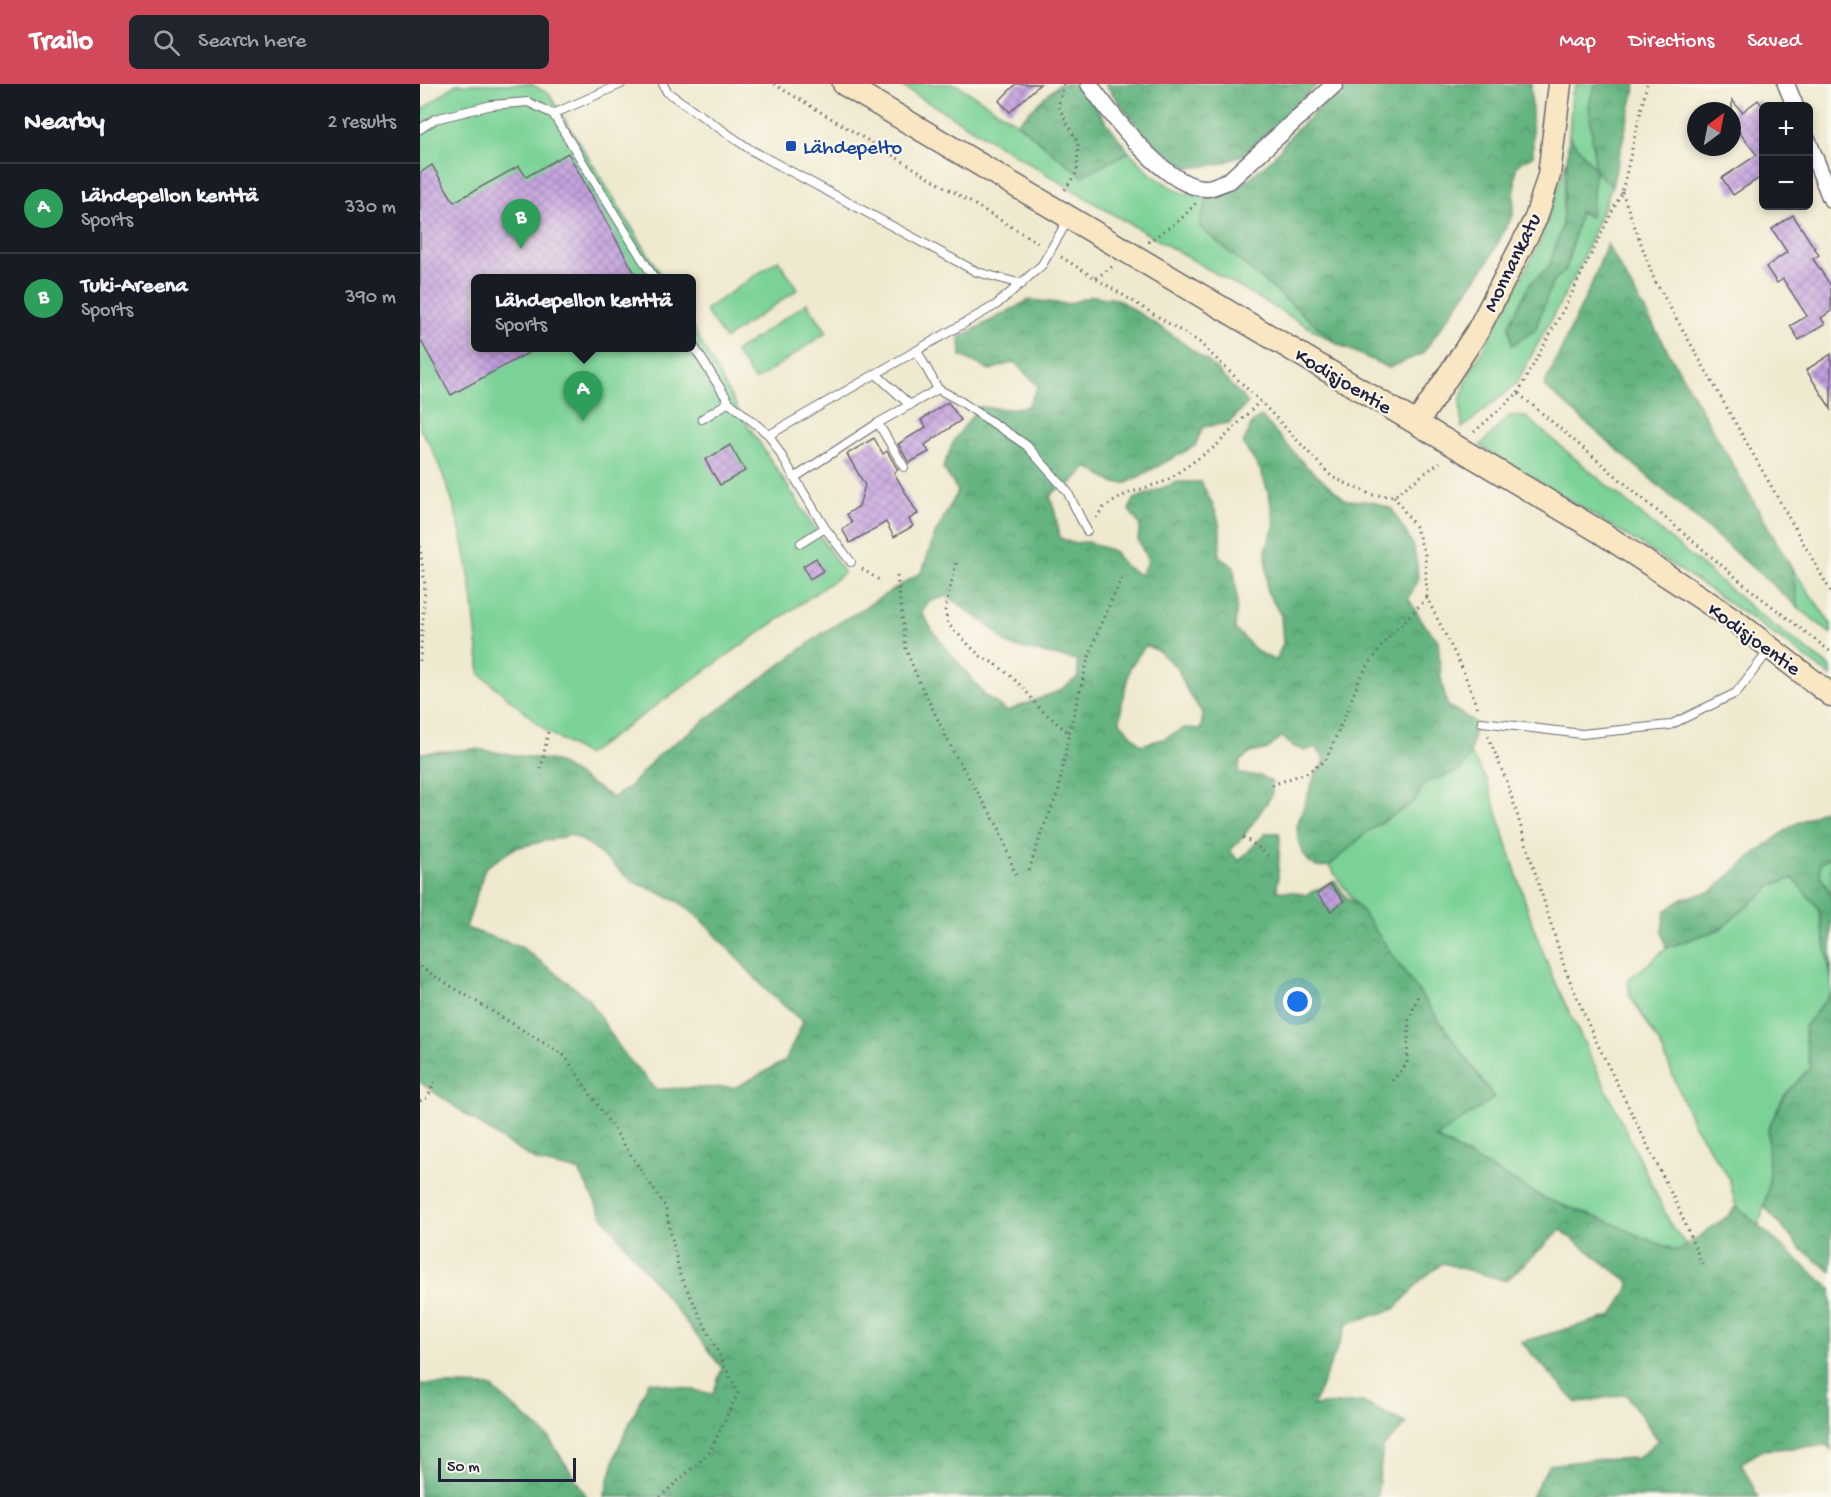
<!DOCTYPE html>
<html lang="en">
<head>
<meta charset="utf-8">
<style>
	body { margin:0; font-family:"Gochi Hand",sans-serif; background:#20242c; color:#f1f3f6 }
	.controls { position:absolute; right:18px; top:18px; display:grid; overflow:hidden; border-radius:9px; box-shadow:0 3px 9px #0003 }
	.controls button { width:54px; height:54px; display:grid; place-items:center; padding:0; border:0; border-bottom:2px solid #363941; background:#171b24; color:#f1f3f6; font:30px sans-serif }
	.compass { position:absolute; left:1267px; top:18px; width:54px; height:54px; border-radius:50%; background:#171b24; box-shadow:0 3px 9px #0003; rotate:32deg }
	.scale { position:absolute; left:18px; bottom:15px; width:138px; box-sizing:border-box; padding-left:6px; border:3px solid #22223b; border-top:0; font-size:16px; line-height:21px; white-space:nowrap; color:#22223b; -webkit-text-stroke:4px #fbf7ec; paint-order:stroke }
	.you { position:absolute; left:878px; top:918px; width:21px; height:21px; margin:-15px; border:4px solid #fff; border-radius:50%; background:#1a73e8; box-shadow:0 0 0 9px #1a73e833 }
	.badge { display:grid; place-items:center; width:39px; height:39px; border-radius:50%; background:#d1495b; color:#fff; font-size:20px; font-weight:700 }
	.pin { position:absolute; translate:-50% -50px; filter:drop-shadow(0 2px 3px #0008) }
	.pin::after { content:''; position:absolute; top:32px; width:21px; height:18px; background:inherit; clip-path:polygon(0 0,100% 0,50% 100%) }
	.popup { position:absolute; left:51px; top:190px; width:225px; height:78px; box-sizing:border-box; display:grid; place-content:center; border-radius:9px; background:#171b24; filter:drop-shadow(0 2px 4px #0005); font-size:20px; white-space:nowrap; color:#9ea1a6 }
	.popup b { font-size:22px; color:#f1f3f6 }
	.popup::after { content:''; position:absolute; left:50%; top:100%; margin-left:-12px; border:12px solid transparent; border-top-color:#171b24 }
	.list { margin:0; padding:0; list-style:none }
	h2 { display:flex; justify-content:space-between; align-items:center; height:78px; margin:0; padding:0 24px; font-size:26px }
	h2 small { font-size:20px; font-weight:400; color:#9ea1a6 }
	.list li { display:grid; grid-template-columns:39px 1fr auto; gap:18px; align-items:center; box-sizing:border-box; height:90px; padding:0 24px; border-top:2px solid #363941 }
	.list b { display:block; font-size:22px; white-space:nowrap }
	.list p { margin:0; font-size:20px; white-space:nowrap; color:#9ea1a6 }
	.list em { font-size:20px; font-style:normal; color:#9ea1a6 }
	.icon { flex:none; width:33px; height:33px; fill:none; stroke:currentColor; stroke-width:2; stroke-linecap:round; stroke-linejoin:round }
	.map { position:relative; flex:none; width:1411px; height:1413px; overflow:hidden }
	header { display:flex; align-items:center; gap:36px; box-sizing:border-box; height:84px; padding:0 30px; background:#d1495b; color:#fff }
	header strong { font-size:28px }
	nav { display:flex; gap:33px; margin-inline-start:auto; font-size:21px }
	.search { width:420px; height:54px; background:#20242c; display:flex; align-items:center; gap:15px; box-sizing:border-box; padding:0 21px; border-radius:9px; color:#9ea1a6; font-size:22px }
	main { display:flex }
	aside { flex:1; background:#171b24 }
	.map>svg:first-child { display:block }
	.grass { fill:#7ad297; stroke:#4e7a69; stroke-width:1.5 }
	.forest { fill:url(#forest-crowns); stroke:#426b5e; stroke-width:1.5; fill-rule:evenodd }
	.building { fill:url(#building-cross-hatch) }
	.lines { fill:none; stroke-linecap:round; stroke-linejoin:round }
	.lane-casing { stroke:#6a686f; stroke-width:10 }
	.street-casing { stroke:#6a686f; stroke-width:19 }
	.secondary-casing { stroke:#6a686f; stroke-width:25 }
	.path { stroke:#6a686f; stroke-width:3; stroke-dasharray:1.5 4.5; stroke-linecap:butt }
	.lane { stroke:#fff; stroke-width:8 }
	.street { stroke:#fff; stroke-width:16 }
	.secondary { stroke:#f9e7c3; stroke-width:22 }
	.transit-dot { fill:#1a4fb4; stroke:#fbf7ec; stroke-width:2 }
	.labels { text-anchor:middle; stroke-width:4.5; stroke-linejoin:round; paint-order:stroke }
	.transit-label { font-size:21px; fill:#164399; stroke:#fbf7ec; text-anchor:start }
	.street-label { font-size:21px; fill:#22223b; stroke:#fbf7ec }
</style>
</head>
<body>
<header>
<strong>Trailo</strong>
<div class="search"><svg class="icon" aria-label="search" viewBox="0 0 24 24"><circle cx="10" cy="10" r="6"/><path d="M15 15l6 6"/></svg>Search here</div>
<nav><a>Map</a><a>Directions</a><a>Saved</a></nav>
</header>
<main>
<aside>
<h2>Nearby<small>2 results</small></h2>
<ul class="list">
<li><span class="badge" style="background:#2e9e5b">A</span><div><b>Lähdepellon kenttä</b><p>Sports</p></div><em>330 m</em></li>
<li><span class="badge" style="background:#2e9e5b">B</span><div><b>Tuki-Areena</b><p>Sports</p></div><em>390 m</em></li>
</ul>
</aside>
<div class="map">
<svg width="1411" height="1413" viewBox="0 0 1411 1413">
	<defs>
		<pattern id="forest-crowns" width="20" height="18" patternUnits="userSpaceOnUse" patternTransform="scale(1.5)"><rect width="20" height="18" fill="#63b480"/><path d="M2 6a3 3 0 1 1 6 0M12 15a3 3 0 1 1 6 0" fill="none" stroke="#51926a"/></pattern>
		<pattern id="building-cross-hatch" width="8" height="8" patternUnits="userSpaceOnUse" patternTransform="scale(1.5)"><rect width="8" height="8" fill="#c29fde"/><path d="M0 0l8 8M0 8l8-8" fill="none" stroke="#9d81b5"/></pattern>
	</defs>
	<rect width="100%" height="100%" fill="#fbf7ec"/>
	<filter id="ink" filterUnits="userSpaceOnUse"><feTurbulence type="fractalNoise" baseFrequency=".0167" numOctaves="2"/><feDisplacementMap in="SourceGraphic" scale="12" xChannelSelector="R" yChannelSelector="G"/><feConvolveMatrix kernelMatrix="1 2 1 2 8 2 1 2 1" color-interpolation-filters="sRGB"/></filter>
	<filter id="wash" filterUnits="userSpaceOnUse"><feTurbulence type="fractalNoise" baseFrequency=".008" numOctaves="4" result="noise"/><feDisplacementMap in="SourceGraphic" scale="24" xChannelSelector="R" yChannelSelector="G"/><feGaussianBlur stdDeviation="1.35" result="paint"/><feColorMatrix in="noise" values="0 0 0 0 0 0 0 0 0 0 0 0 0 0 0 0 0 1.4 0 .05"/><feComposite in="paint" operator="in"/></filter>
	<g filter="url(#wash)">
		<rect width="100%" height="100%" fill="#efe9cf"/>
		<path class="grass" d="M 36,0 L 111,0 L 129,10 L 243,194 L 55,194 L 55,264 L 271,264 L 271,240 L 320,329 L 424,489 L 166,671 L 128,648 L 60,590 C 54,520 48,452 21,386 C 15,372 11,358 0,346 L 0,27 Z
			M 478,0 L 536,0 L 597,39 L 662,92 L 709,68 L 733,92 L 760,108 L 788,114 L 779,142 L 918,260 L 686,126 Z
			M 1157,0 L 1176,0 L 1169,20 L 1175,86 L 1192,102 L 1158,186 L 1096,300 L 1042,344 L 1040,317 L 1050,288 L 1080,235 L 1121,156 L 1147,75 L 1142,141 L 1129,183 L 1110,200 L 1115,246 L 1132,199 L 1146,185 L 1160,127 L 1171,133 L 1175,86 L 1149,52 L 1152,8 Z
			M 358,176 L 378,205 L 305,255 L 285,226 Z
			M 387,219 L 407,248 L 335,297 L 315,268 Z
			M 1089,332 L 1106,333 L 1340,531 L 1411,584 L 1411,593 C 1300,507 1180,434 1060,362 Z
			M 1371,483 L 1411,540 L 1411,550 L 1379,524 Z
			M 1050,669 L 1067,697 L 1113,842 L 1133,894 L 1252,1143 L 1282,1180 L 1258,1167 L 1221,1153 L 1191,1139 L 1126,1115 L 1015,1053 L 1074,1013 L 909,782 L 948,747 L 994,718 L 1005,699 L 1041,686 Z
			M 1411,772 L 1411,811 L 1400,791 L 1400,780 Z
			M 1373,794 L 1399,825 L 1411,893 L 1411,909 L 1384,943 L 1390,984 L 1364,1012 L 1348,1045 L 1349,1100 L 1339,1142 L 1316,1122 L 1309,1094 L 1273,1040 L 1240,960 L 1210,912 L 1208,895 L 1231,878 L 1246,864 L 1300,845 L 1353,801 Z"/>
		<path class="forest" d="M 639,0 L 658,0 L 709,68 L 662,92 L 597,39 Z
			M 685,0 L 898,0 L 823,71 L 800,80 L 768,84 L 729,57 Z
			M 926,0 L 1111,0 L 1113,71 L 1096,82 L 1093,131 L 1067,179 L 1002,270 L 969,284 L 918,260 L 779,142 L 788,114 L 814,107 L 852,75 L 873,49 Z
			M 1176,0 L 1216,0 L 1192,102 L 1175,87 L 1171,133 L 1160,128 L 1146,185 L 1132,199 L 1115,246 L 1092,261 L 1089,241 L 1110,200 L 1129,183 L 1142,141 L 1149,52 L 1175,85 L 1169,20 Z
			M 1187,160 L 1371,483 L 1379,524 L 1124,302 L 1172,199 Z
			M 672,212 L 697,215 L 748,248 L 790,279 L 828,319 L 809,339 L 783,343 L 775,362 L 707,399 L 693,399 L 668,383 L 649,401 L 636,406 L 630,413 L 635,428 L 640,454 L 652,459 L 668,458 L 693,467 L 705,482 L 720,491 L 728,477 L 718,456 L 720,441 L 709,426 L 714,415 L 757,398 L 781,398 C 797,428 803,437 799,472 L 814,483 L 817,516 L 815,545 L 838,568 L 856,577 L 863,559 L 861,532 L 847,507 L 846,465 L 855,441 L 849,411 L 841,387 L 823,360 L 832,339 L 841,332 L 885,381 L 926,416 L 953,418 L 972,425 L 993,461 L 997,481 L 998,497 L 988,514 L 1003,539 L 1018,556 L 1021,594 L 1027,621 L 1056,639 L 1049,673 L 1041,686 L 1005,699 L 994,718 L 948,747 L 909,782 L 897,783 L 888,777 L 883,769 L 878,756 L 877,742 L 894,693 L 905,676 L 895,663 L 885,667 L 873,662 L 861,653 L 848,665 L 831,669 L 820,677 L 818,690 L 840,692 L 852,698 L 852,711 L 823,753 L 810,767 L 819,777 L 846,749 L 859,749 L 860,755 L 857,807 L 873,808 L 886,811 L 915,797 L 925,812 L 938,822 L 1074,1014 L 1015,1054 L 1126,1115 L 1192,1139 L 1221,1153 L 1258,1167 L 1308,1132 L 1316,1122 L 1411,1205 L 1411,1366 L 1407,1361 L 1343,1366 L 1321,1379 L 1338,1413 L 1111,1413 L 1129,1381 L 1169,1376 L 1218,1374 L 1238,1356 L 1206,1310 L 1157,1319 L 1101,1258 L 1192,1232 L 1211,1200 L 1141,1146 L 1086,1197 L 1023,1179 L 1002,1195 L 975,1225 L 928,1239 L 893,1322 L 942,1318 L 987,1340 L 963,1363 L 957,1413 L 184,1413 L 197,1367 L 229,1297 L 293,1310 L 302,1284 L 182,1131 L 159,1087 L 119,1078 L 87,1059 L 0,998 L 0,669 L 55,665 L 135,677 L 193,714 L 210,702 L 237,672 L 404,548 L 502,488 L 515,450 L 538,407 L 523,384 L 534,356 L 559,323 L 589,325 L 608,322 L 618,302 L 594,278 L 570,286 L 541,272 L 540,253 L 609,216 L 648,220 ZM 527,512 L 570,543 L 590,562 L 657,576 L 658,593 L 639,607 L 587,627 L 565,611 L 514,549 L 502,529 L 508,518 ZM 726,561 L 740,568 L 758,585 L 766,605 L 783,630 L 781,645 L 765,644 L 743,655 L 721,661 L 700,638 L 702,619 L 710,583 ZM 151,751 L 167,759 L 211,796 L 259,818 L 283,837 L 349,909 L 383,938 L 365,977 L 316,1003 L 236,1005 L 203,969 L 168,914 L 101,863 L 46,844 L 65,784 L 95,764 Z
			M 1411,720 L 1411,772 L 1400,780 L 1400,791 L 1411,811 L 1411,893 L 1399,825 L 1373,794 L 1353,801 L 1300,845 L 1246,864 L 1242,847 L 1245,827 L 1264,814 L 1292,807 L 1334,770 L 1372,742 L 1408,724 Z
			M 1411,909 L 1411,1188 L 1380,1164 L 1344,1122 L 1349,1100 L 1348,1045 L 1364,1012 L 1390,984 L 1384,943 Z
			M 0,1300 L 70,1302 L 128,1353 L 167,1413 L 0,1413 Z"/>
		<g id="blocks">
			<path class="building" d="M 596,0 L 620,0 L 590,28 L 579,17 Z
				M 1312,16 L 1322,28 L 1338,16 L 1344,24 L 1344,91 L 1313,111 L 1302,94 L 1337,71 L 1319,48 L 1312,53 Z
				M 148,69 L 218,195 L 55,195 L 55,264 L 117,264 L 31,311 L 0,255 L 0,89 L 12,81 L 34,118 L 99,82 L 106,93 Z
				M 1373,131 L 1399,171 L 1393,175 L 1411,202 L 1411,227 L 1401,234 L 1405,240 L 1379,256 L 1370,242 L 1387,232 L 1363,195 L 1357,199 L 1346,183 L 1367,168 L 1352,145 Z
				M 1411,270 L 1411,325 L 1386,286 Z
				M 528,318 L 541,336 L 505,361 L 509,368 L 489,379 L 478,360 L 506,343 L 501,336 Z
				M 454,354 L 463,370 L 467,367 L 478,386 L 474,389 L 498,430 L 489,435 L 493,442 L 474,453 L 466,438 L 430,459 L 422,445 L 432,439 L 427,430 L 439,422 L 445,401 L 427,370 Z
				M 310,361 L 325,387 L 300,401 L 285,376 Z
				M 396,474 L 403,487 L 390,495 L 383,482 Z
				M 910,800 L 924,817 L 911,827 L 897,810 Z"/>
		</g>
	</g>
	<g filter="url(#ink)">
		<use href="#blocks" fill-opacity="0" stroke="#6a686f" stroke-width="1.5"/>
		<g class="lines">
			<defs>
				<path id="lane" d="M 201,0 L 133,30 L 234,194
					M 243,0 L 247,8 L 331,66 L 557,188 L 602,200
					M 0,45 L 15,35 L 72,21 L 108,18 L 133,30
					M 271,258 L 309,318 L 349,351 L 405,444 L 431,478
					M 497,267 L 518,305 L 540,317 L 606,361 L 647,407 L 667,447
					M 456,290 L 490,321
					M 282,335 L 309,318
					M 458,339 L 484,383
					M 349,351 L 576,221 L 622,181 L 649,134
					M 374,394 L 458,339 L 518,305
					M 381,459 L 405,444
					M 1062,638 L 1162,650 L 1250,641 L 1316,609 L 1351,564"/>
				<path id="street" d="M 669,0 C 691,30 748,107 788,104 C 795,103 804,98 810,96 L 915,0
					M 1366,0 L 1375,22
					M 1388,57 L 1411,115"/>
				<path id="secondary" d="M 424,0 L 1182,449 L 1313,535 L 1411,611
					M 997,339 L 1057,248 L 1116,134 L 1129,91 L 1140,0"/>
			</defs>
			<use href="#lane" class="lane-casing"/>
			<use href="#street" class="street-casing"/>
			<use href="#secondary" class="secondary-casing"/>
			<path class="path" d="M 354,0 L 620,160
				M 644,0 L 638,22 L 658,59 L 657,88 L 644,107
				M 1202,108 L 1234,195 L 1411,508
				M 728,158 L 761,135 L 776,119
				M 641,173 L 779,258 L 840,317 L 912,393 L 952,411 L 974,412 L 1020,378
				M 676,194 L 693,182
				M 1098,309 L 1148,217 L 1202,108 L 1227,0
				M 1054,348 L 1098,309 L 1326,502 L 1411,568
				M 974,412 L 996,444 L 1005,471 L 1007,513
				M 676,434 L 683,424 L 706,410 L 746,397 L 796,362 L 840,317
				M 0,462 L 5,502 L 0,578
				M 536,479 L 525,526 L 528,540 L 560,572 L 577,581 L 594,595 L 605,606 L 619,624 L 649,649
				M 442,485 L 459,496
				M 477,492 L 486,565 L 498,595 L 534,669 L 579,744 L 597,795
				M 1068,652 L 1087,698 L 1145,885 L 1173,951 L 1259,1125 L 1282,1180
				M 121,685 L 128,648
				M 852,701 L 886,689 L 906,676 L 942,590 L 966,556 L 1007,514 L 1043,586 L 1058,626
				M 823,753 L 841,765 L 851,775
				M 609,786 L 622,747 L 638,709 L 649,649 L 667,579 L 680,541 L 704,490
				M 0,883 L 145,972 L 245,1122 L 260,1191 L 318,1309 L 289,1369 L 240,1413
				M 972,997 L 987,980 L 989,936 L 999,909
				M 0,1017 L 8,1013 L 16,994"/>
			<use href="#lane" class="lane"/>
			<use href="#street" class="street"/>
			<use href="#secondary" class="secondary"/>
		</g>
	</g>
	<rect class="transit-dot" x="365" y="56" width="12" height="12" rx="3"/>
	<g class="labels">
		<g class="transit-label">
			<text x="383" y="69">Lähdepelto</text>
		</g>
		<g class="street-label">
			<text transform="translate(1091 178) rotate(-64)" y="7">Monnankatu</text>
			<text transform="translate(924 296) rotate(31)" y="7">Kodisjoentie</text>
			<text transform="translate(1335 554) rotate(36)" y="7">Kodisjoentie</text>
		</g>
	</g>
</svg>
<div class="controls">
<button>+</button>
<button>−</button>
</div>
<svg class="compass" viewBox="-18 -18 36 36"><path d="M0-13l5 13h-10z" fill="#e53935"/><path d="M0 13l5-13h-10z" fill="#9ea1a6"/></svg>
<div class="scale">50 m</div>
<div class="you"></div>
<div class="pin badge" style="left:163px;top:337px;background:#2e9e5b">A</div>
<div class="popup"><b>Lähdepellon kenttä</b>Sports</div>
<div class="pin badge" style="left:101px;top:165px;background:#2e9e5b">B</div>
</div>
</main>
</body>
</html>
